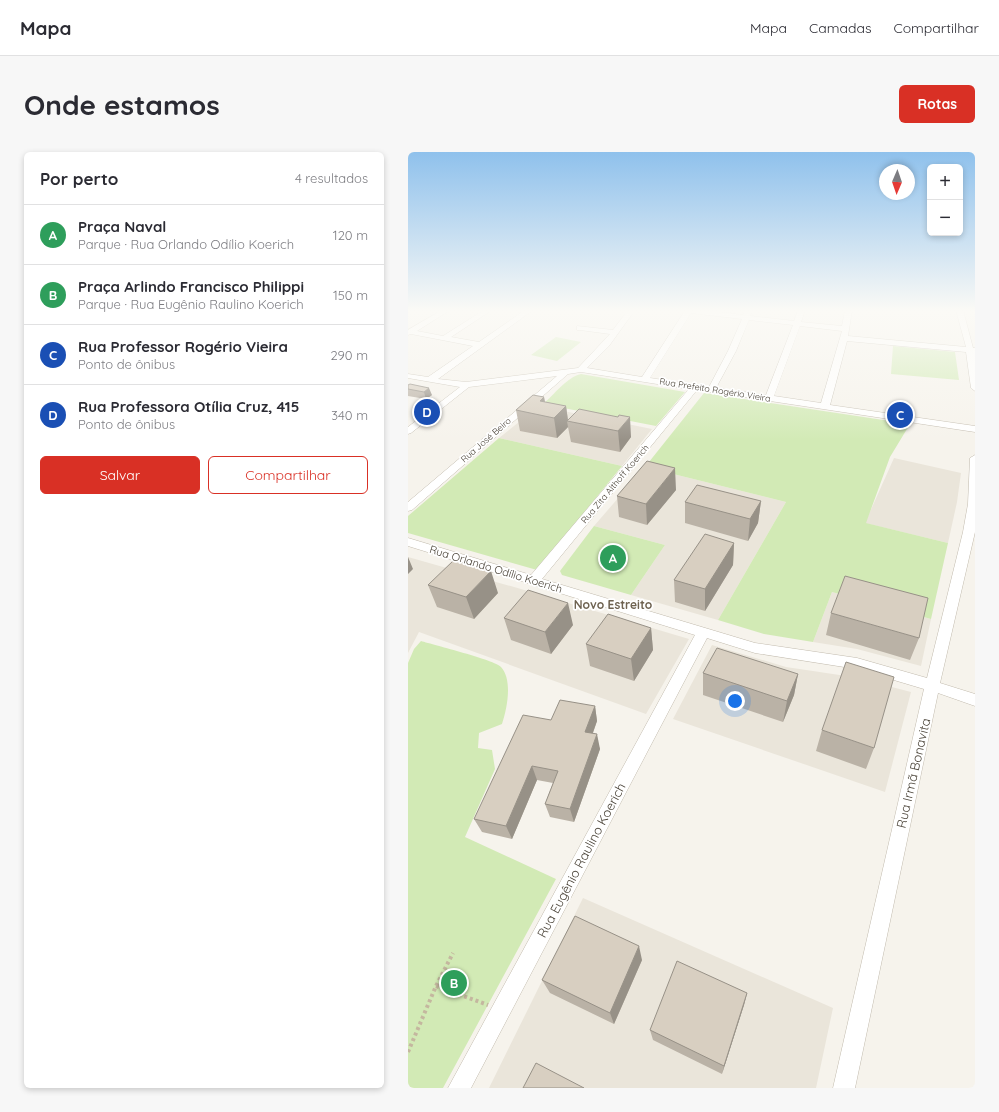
<!DOCTYPE html>
<html lang="pt">
<head>
<meta charset="utf-8">
<style>
	body { margin:0; font-family:Quicksand,sans-serif; background:#f7f7f7; color:#2b2b33 }
	.controls { position:absolute; right:12px; top:12px; display:grid; overflow:hidden; border-radius:6px; box-shadow:0 2px 6px #0003 }
	.controls button { width:36px; height:36px; display:grid; place-items:center; padding:0; border:0; border-bottom:1px solid #e1e1e2; background:#fff; color:#2b2b33; font:20px sans-serif }
	.compass { position:absolute; left:471px; top:12px; width:36px; height:36px; border-radius:50%; background:#fff; box-shadow:0 2px 6px #0003; rotate:182deg }
	.you { position:absolute; left:327px; top:549px; width:14px; height:14px; margin:-10px; border:3px solid #fff; border-radius:50%; background:#1a73e8; box-shadow:0 0 0 6px #1a73e833 }
	.badge { display:grid; place-items:center; width:26px; height:26px; border-radius:50%; background:#d93025; color:#fff; font-size:13px; font-weight:700 }
	.pin { position:absolute; translate:-50% -50%; border:2px solid #fff; box-shadow:0 1px 4px #0006 }
	.list { margin:0; padding:0; list-style:none }
	h2 { display:flex; justify-content:space-between; align-items:center; height:52px; margin:0; padding:0 16px; font-size:17px }
	h2 small { font-size:13px; font-weight:400; color:#7c7c81 }
	.list li { display:grid; grid-template-columns:26px 1fr auto; gap:12px; align-items:center; box-sizing:border-box; height:60px; padding:0 16px; border-top:1px solid #e1e1e2 }
	.list b { display:block; font-size:15px; white-space:nowrap }
	.list p { margin:0; font-size:13px; white-space:nowrap; color:#7c7c81 }
	.list em { font-size:13px; font-style:normal; color:#7c7c81 }
	.actions { display:flex; gap:8px; padding:12px 16px }
	.actions a { flex:1; padding:9px 0; border:1px solid #d93025; border-radius:6px; text-align:center; font-size:14px; color:#d93025 }
	.actions .main { background:#d93025; color:#fff }
	.map { position:relative; flex:none; width:567px; height:936px; overflow:hidden; border-radius:6px }
	header { display:flex; align-items:center; gap:24px; box-sizing:border-box; height:56px; padding:0 20px; background:#fff; border-bottom:1px solid #e1e1e2 }
	header strong { font-size:19px }
	nav { display:flex; gap:22px; margin-inline-start:auto; font-size:14px }
	.intro { display:flex; align-items:center; justify-content:space-between; box-sizing:border-box; height:96px; padding:0 24px }
	h1 { margin:0; font-size:28px }
	.button { padding:10px 18px; border-radius:6px; background:#d93025; color:#fff; font-size:14px; font-weight:700 }
	main { display:flex; gap:24px; padding:0 24px }
	aside { flex:1; background:#fff; border-radius:6px; box-shadow:0 2px 6px #0003 }
	.map>svg:first-child { display:block }
	.residential { fill:#eae5da }
	.green { fill:#d2eab5 }
	.lines { fill:none; stroke-linecap:round; stroke-linejoin:round }
	.minor-casing { stroke:#c2bbae; stroke-width:1 }
	.path { stroke:#c4b79f; stroke-width:4; stroke-dasharray:3 3; stroke-linecap:butt }
	.minor { fill:#fff; fill-rule:evenodd }
	.wall { fill:#bab2a6 }
	.shaded-wall { fill:#979187 }
	.building { fill:#d8cfc1; stroke:#979187 }
	.labels { text-anchor:middle; stroke-width:3.5; stroke-linejoin:round; paint-order:stroke }
	.far-street-label { font-size:9px; fill:#4b4439; stroke:#fff }
	.street-label { font-size:11px; fill:#4b4439; stroke:#fff }
	.neighbourhood-label { font-size:12px; font-weight:bold; fill:#6e6250; stroke:#fff }
	.near-street-label { font-size:13px; fill:#4b4439; stroke:#fff }
</style>
</head>
<body>
<header>
<strong>Mapa</strong>
<nav><a>Mapa</a><a>Camadas</a><a>Compartilhar</a></nav>
</header>
<div class="intro"><h1>Onde estamos</h1><a class="button">Rotas</a></div>
<main>
<aside>
<h2>Por perto<small>4 resultados</small></h2>
<ul class="list">
<li><span class="badge" style="background:#2e9e5b">A</span><div><b>Praça Naval</b><p>Parque · Rua Orlando Odílio Koerich</p></div><em>120 m</em></li>
<li><span class="badge" style="background:#2e9e5b">B</span><div><b>Praça Arlindo Francisco Philippi</b><p>Parque · Rua Eugênio Raulino Koerich</p></div><em>150 m</em></li>
<li><span class="badge" style="background:#1a4fb4">C</span><div><b>Rua Professor Rogério Vieira</b><p>Ponto de ônibus</p></div><em>290 m</em></li>
<li><span class="badge" style="background:#1a4fb4">D</span><div><b>Rua Professora Otília Cruz, 415</b><p>Ponto de ônibus</p></div><em>340 m</em></li>
</ul>
<div class="actions"><a class="main">Salvar</a><a>Compartilhar</a></div>
</aside>
<div class="map">
<svg width="567" height="936" viewBox="0 0 567 936">
	<rect width="100%" height="100%" fill="#f6f3ec"/>
	<path class="residential" d="M 131,254 L 244,277 L 214,314 L 91,286 Z
		M 486,306 L 553,321 L 549,350 L 540,391 L 457,371 Z
		M 237,315 L 378,350 L 310,468 L 223,443 L 257,393 L 186,374 Z
		M 0,405 L 113,437 L 281,487 L 238,562 L 11,480 L 0,501 Z
		M 424,440 L 523,467 L 513,514 L 449,497 L 405,490 Z
		M 304,493 L 378,515 L 445,525 L 503,540 L 477,640 L 265,567 Z
		M 175,746 L 425,856 L 408,936 L 81,936 Z"/>
	<path class="green" d="M 148,185 L 173,190 L 149,209 L 123,203 Z
		M 485,194 L 547,200 L 551,228 L 483,222 Z
		M 173,222 L 277,240 L 248,274 L 135,252 C 146,243 159,225 173,222 Z
		M 296,241 L 502,272 L 482,305 L 458,371 L 540,391 L 523,467 L 424,440 L 405,490 L 356,482 L 310,468 L 378,350 L 237,315 Z
		M 91,286 L 214,314 L 129,418 L 0,381 L 0,364 Z
		M 186,374 L 257,393 L 223,443 L 154,423 L 152,419 Z
		M 13,489 C 26,493 87,508 93,515 C 105,528 99,557 94,572 L 71,581 L 70,596 L 84,598 L 87,617 L 57,685 L 148,727 L 35,936 L 0,936 L 0,511 L 6,497 Z"/>
	<g class="lines">
		<defs>
			<path id="minor" d="M 34,158 L 42,158 L 9,179 L 35,184 L 76,158 L 84,158 L 43,185 L 71,190 L 117,158 L 125,158 L 30,227 L 58,230 L 170,216 L 202,182 L 172,178 L 169,178 L 169,174 L 205,178 L 220,158 L 227,158 L 201,194 L 179,216 L 234,225 L 276,160 L 274,158 L 296,158 L 335,163 L 337,158 L 344,158 L 342,164 L 386,169 L 390,158 L 397,158 L 393,170 L 434,174 L 437,158 L 444,158 L 440,184 L 558,195 L 548,158 L 555,158 L 565,196 L 567,196 L 567,239 L 563,236 L 558,200 L 439,189 L 422,253 L 567,274 L 567,280 L 289,238 L 134,427 L 347,491 L 449,506 L 519,526 L 555,380 L 560,352 L 562,306 L 567,303 L 567,380 L 532,531 L 567,542 L 567,554 L 530,541 L 447,936 L 425,936 L 516,537 L 449,517 L 347,501 L 299,486 L 63,936 L 40,936 L 287,483 L 0,394 L 0,386 L 123,423 L 281,237 L 173,220 L 160,222 L 4,358 L 0,359 L 0,350 L 149,224 L 61,235 L 3,281 L 0,282 L 0,275 L 52,235 L 0,226 L 0,222 L 20,225 L 65,194 L 3,182 L 0,183 L 0,178 ZM 283,161 L 334,167 L 320,199 L 301,235 L 242,226 ZM 341,168 L 385,173 L 358,243 L 308,236 L 328,199 ZM 392,174 L 434,179 L 413,251 L 366,244 Z"/>
		</defs>
		<use href="#minor" class="minor-casing"/>
		<path class="path" d="M 28,834 L 80,853
			M 0,900 L 28,834 L 45,801"/>
		<use href="#minor" class="minor"/>
	</g>
	<path class="wall" d="M 329,158 L 340,158 L 339,160 L 329,159 Z
		M 0,233 L 24,243 L 18,247 L 0,244 Z
		M 136,245 L 137,250 L 158,254 L 160,268 L 171,257 L 223,285 L 212,300 L 163,290 L 160,275 L 149,286 L 112,279 L 108,258 Z
		M 268,338 L 239,373 L 211,365 L 209,344 Z
		M 353,349 L 350,371 L 340,389 L 277,371 L 277,350 Z
		M 326,391 L 325,413 L 297,459 L 267,450 L 266,428 Z
		M 20,433 L 90,441 L 66,467 L 29,455 Z
		M 423,461 L 511,486 L 502,508 L 418,483 Z
		M 96,466 L 165,473 L 143,502 L 103,488 Z
		M 243,476 L 245,498 L 226,529 L 182,514 L 178,492 Z
		M 295,521 L 390,522 L 386,543 L 375,570 L 295,543 Z
		M 187,554 L 189,569 L 185,581 L 192,597 L 166,670 L 142,665 L 137,652 L 145,631 L 129,628 L 104,687 L 74,680 L 66,667 L 143,568 Z
		M 414,578 L 466,596 L 458,617 L 408,599 Z
		M 234,808 L 206,872 L 142,841 L 134,828 Z
		M 339,841 L 336,853 L 314,922 L 245,888 L 242,878 Z"/>
	<path class="shaded-wall" d="M 21,236 L 24,243 L 18,247 L 16,240 Z
		M 136,245 L 139,264 L 132,249 Z
		M 158,254 L 160,269 L 159,269 L 160,275 L 149,286 L 146,266 Z
		M 222,265 L 223,285 L 212,300 L 210,279 Z
		M 267,316 L 268,338 L 239,373 L 238,352 Z
		M 353,349 L 350,371 L 340,389 L 342,367 Z
		M 326,391 L 325,413 L 297,459 L 297,437 Z
		M 0,405 L 5,417 L 0,422 Z
		M 83,419 L 90,441 L 66,467 L 58,445 Z
		M 160,451 L 165,473 L 143,502 L 137,480 Z
		M 243,476 L 245,498 L 226,529 L 223,507 Z
		M 390,522 L 386,543 L 375,570 L 379,549 Z
		M 187,554 L 189,569 L 180,594 L 177,580 Z
		M 189,582 L 192,597 L 166,670 L 162,657 Z
		M 124,614 L 129,628 L 104,687 L 98,674 Z
		M 231,794 L 234,808 L 206,872 L 202,861 Z
		M 339,841 L 336,853 L 314,922 L 316,914 Z"/>
	<path class="building" d="M 2,232 L 21,236 L 16,240 L 0,237 L 0,233 Z
		M 125,243 L 136,245 L 132,249 L 158,254 L 146,266 L 108,258 Z
		M 171,257 L 210,265 L 211,263 L 222,265 L 210,279 L 159,269 Z
		M 239,309 L 267,316 L 238,352 L 209,344 Z
		M 289,333 L 353,349 L 342,367 L 277,350 Z
		M 297,382 L 326,391 L 297,437 L 266,428 Z
		M 46,408 L 83,419 L 58,445 L 20,433 Z
		M 437,424 L 520,446 L 511,486 L 423,461 Z
		M 120,438 L 160,451 L 137,480 L 96,466 Z
		M 200,462 L 243,476 L 223,507 L 178,492 Z
		M 309,496 L 390,522 L 379,549 L 295,521 Z
		M 438,510 L 486,525 L 466,596 L 414,578 Z
		M 152,548 L 187,554 L 177,580 L 189,582 L 162,657 L 137,652 L 150,619 L 124,614 L 98,674 L 66,667 L 115,563 L 143,568 Z
		M 167,764 L 231,794 L 202,861 L 134,828 Z
		M 269,809 L 339,841 L 316,914 L 242,878 Z
		M 128,911 L 176,936 L 115,936 Z"/>
	<linearGradient id="sky" x2="0" y2="1"><stop stop-color="#8fc1ec"/><stop offset="0.55" stop-color="#fbfaf6"/><stop offset="1" stop-color="#fbfaf6" stop-opacity="0"/></linearGradient>
	<rect width="567" height="289" fill="url(#sky)"/>
	<g class="labels">
		<g class="far-street-label">
			<text transform="translate(307 238) rotate(9)" y="3">Rua Prefeito Rogério Vieira</text>
			<text transform="translate(78 288) rotate(-41)" y="3">Rua José Beiro</text>
			<text transform="translate(207 332) rotate(-50)" y="3">Rua Zita Althoff Koerich</text>
		</g>
		<g class="street-label">
			<text transform="translate(88 417) rotate(17)" y="4">Rua Orlando Odílio Koerich</text>
		</g>
		<g class="neighbourhood-label">
			<text x="205" y="457">Novo Estreito</text>
		</g>
		<g class="near-street-label">
			<text transform="translate(505 621) rotate(-77)" y="5">Rua Irmã Bonavita</text>
			<text transform="translate(173 708) rotate(-62)" y="5">Rua Eugênio Raulino Koerich</text>
		</g>
	</g>
</svg>
<div class="controls">
<button>+</button>
<button>−</button>
</div>
<svg class="compass" viewBox="-18 -18 36 36"><path d="M0-13l5 13h-10z" fill="#e53935"/><path d="M0 13l5-13h-10z" fill="#7c7c81"/></svg>
<div class="you"></div>
<div class="pin badge" style="left:205px;top:406px;background:#2e9e5b">A</div>
<div class="pin badge" style="left:46px;top:831px;background:#2e9e5b">B</div>
<div class="pin badge" style="left:492px;top:263px;background:#1a4fb4">C</div>
<div class="pin badge" style="left:19px;top:260px;background:#1a4fb4">D</div>
</div>
</main>
</body>
</html>
